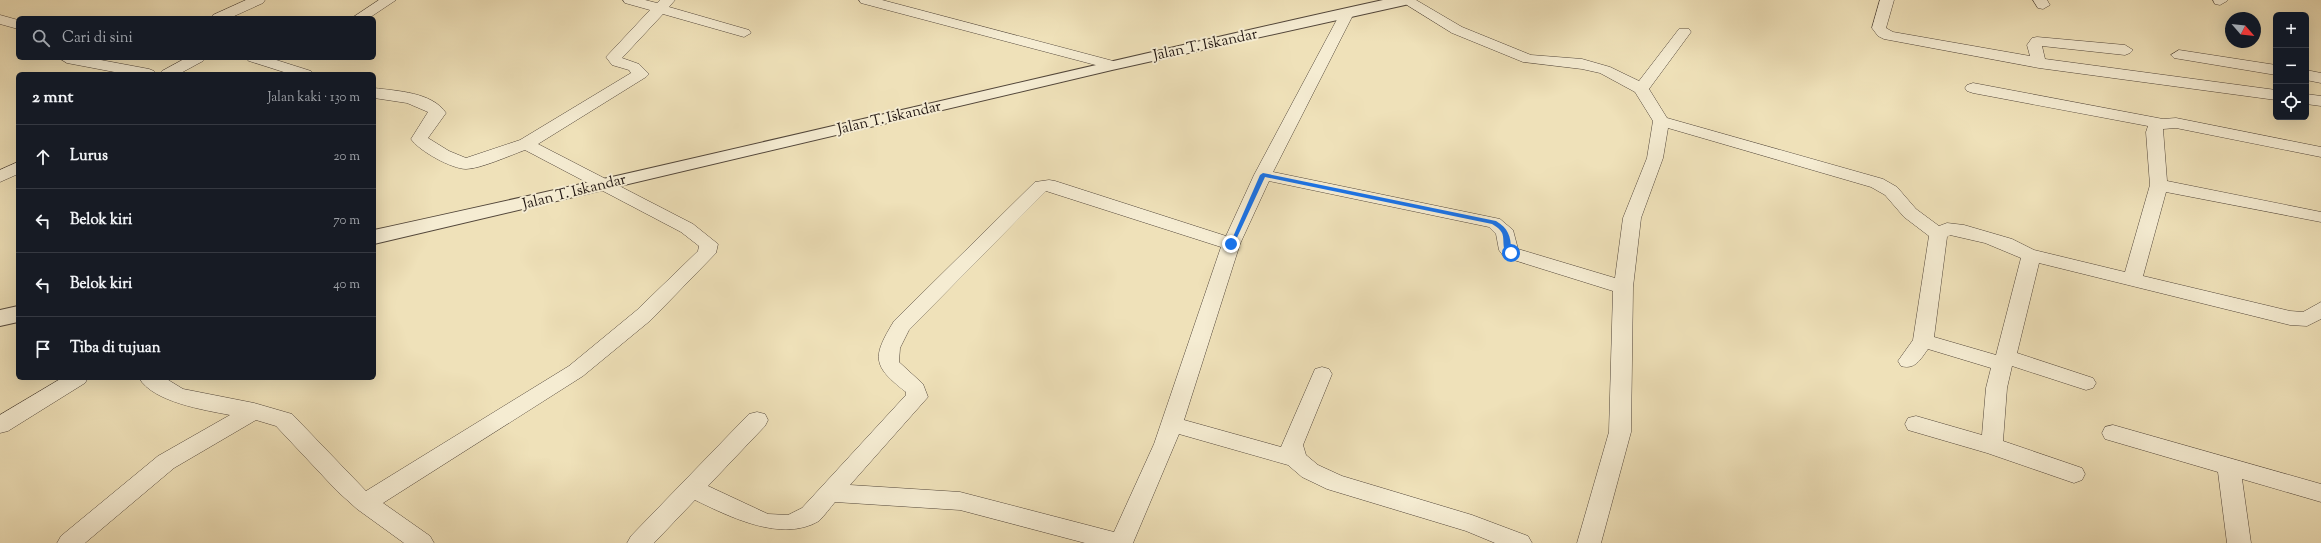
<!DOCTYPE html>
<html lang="id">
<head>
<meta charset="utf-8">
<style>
	body { margin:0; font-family:"Sorts Mill Goudy",serif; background:#242831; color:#f1f3f6 }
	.controls { position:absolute; right:12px; top:12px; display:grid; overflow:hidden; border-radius:6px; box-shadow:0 4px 16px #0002 }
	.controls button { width:36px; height:36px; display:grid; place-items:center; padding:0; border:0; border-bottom:1px solid #363941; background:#171b24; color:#f1f3f6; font:20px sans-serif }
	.compass { position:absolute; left:2225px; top:12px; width:36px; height:36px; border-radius:50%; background:#171b24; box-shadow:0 4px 16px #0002; rotate:118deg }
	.stop { position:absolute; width:12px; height:12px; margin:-9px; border:3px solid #1a73e8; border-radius:50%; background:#fff }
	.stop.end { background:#1a73e8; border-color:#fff; box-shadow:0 1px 4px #0008 }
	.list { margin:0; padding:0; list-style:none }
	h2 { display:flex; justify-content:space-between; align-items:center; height:52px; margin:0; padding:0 16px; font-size:17px }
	h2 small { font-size:13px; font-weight:400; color:#9ea1a6 }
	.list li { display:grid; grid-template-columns:26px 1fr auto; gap:12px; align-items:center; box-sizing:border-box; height:64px; padding:0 16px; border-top:1px solid #363941 }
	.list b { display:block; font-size:15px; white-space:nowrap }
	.list em { font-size:13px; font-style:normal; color:#9ea1a6 }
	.icon { flex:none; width:22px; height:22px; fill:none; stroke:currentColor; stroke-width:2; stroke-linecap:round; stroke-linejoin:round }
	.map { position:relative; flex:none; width:2321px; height:543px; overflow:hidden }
	.search { position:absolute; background:#171b24; box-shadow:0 4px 16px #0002; left:16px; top:16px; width:360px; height:44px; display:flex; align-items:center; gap:10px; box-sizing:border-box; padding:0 14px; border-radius:6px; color:#9ea1a6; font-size:15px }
	.panel { position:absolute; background:#171b24; box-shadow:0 4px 16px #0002; left:16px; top:72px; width:360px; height:308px; border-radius:6px }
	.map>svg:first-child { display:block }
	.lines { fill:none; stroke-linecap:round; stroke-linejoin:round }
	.minor-casing { stroke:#52463a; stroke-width:1 }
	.tertiary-casing { stroke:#52463a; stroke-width:2 }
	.minor { fill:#f5ecd2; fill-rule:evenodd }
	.tertiary { fill:#f5ecd2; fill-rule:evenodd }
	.route { fill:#1a73e8 }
	.labels { text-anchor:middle; stroke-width:4; stroke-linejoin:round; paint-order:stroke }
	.street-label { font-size:15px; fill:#1e130f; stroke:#f5ecd2 }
</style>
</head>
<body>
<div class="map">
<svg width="2321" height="543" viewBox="0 0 2321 543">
	<rect width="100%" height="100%" fill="#efe1b9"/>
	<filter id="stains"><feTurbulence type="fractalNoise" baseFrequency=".005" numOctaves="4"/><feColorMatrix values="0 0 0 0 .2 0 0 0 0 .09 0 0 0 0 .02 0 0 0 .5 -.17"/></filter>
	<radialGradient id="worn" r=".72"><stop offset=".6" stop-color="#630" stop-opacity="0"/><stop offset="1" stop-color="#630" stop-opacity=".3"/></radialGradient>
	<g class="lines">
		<defs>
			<path id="minor" d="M 246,0 L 265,0 L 263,3 L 230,18 L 211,18 L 213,15 Z
				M 379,0 L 396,0 L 369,18 L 352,18 Z
				M 623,0 L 645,0 L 657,3 L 660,0 L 675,0 L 669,7 L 749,30 L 751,33 L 744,37 L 663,14 L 622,58 L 639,64 L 649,74 L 646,77 L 538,144 L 693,224 L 718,244 L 716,253 L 651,320 L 583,376 L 383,503 L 430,536 L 434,543 L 404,543 L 357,509 L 337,491 L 276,426 L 256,420 L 174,468 L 85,543 L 57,543 L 61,536 L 158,456 L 230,415 C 204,410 153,402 139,378 L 165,378 L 183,389 L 254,403 L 292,414 L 366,491 L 569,366 L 637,310 L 698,251 L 699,246 L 681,232 L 525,150 C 511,155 480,169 466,169 C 452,169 419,151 411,139 L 428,112 L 407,103 L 374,98 L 374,88 C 397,91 432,92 446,113 L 428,138 L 449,151 L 466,158 L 520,140 L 631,73 L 629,70 L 612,65 L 606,57 L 650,10 L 625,3 Z
				M 859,0 L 882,0 L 1117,62 L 1120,65 L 1117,68 L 1107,68 L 861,3 Z
				M 1399,0 L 1416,0 L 1462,27 L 1531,55 L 1582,59 L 1610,67 L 1639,81 L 1679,29 L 1689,29 L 1691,32 L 1649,89 L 1667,118 L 1883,179 L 1897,187 L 1916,209 L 1939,226 L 1947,223 L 1964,225 L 2012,239 L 2034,250 L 2125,272 L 2150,185 L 2146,132 L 2148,126 L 1973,93 L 1967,91 L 1965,88 L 1967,85 L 1973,83 L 2163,119 L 2176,118 L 2321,147 L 2321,157 L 2176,128 L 2163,129 L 2167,181 L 2321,212 L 2321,222 L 2166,192 L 2143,276 L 2290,311 L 2303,312 L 2321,302 L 2321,319 L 2307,326 L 2290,325 L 2039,263 L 2017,353 L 2093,378 L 2096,383 L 2093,388 L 2086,390 L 2012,366 L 2007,388 L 2003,441 L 2082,468 L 2085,474 L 2082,480 L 2074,483 L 1987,453 L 1908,430 L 1905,424 L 1908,418 L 1916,416 L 1982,435 L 1986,388 L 1991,368 L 1928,349 C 1920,360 1915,370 1901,366 L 1898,361 L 1913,340 L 1929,236 L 1904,217 L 1885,195 L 1871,187 L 1668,128 L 1663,158 L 1641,218 L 1633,287 L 1631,432 L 1601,543 L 1577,543 L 1609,432 L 1613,291 L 1504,257 L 1499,250 L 1496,234 L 1489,227 L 1269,181 L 1240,244 L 1184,420 L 1281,447 L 1315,369 L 1322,367 L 1329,369 L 1332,374 L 1303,445 L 1306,455 L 1318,465 L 1342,476 L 1472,515 L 1528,536 L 1532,543 L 1495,543 L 1466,531 L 1327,489 L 1302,477 L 1288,465 L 1179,434 L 1133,543 L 1085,543 L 960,510 L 835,502 C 830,508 825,515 819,521 C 782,543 730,517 695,500 L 654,543 L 627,543 L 631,536 L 749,414 L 757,412 L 765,414 L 768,420 L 765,426 L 708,486 L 768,514 L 788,515 L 802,508 L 906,395 L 906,392 C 872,366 872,357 894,321 L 1035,182 L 1049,180 L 1055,181 L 1226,236 L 1254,175 L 1342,10 L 1347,9 L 1354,13 L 1273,172 L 1500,219 L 1513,230 L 1518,249 L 1615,278 L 1623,218 L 1647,158 L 1653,121 L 1635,92 L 1600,73 L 1582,69 L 1523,62 L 1452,33 ZM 1046,191 L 1221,247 L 1154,444 L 1114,532 L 960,492 L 850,485 L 928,397 L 923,384 L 899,362 L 900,348 L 909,330 ZM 1950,235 L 1985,243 L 2021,258 L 1996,355 L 1934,337 L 1947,237 Z
				M 1880,0 L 1894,0 L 1886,28 L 1893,32 L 2030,56 L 2027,45 L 2032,38 L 2037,37 L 2125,45 L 2133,50 L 2130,53 L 2125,55 L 2042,46 L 2045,59 L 2276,90 L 2276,100 L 2039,68 L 1884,39 L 1878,36 L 1872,28 Z
				M 2033,0 L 2047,0 L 2050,5 L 2043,9 L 2038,8 Z
				M 2213,0 L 2227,0 L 2227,1 L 2220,5 L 2215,4 Z
				M 0,15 L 18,20 L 18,29 L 0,24 Z
				M 2179,50 L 2276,65 L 2276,75 L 2174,58 L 2171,55 Z
				M 59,58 L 90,58 L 149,69 L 154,71 L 157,74 L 125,74 L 67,63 Z
				M 186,58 L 206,58 L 203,61 L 179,74 L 159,74 L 162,71 Z
				M 246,58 L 270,58 L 311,71 L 314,74 L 290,74 L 249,61 Z
				M 2306,70 L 2321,73 L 2321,83 L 2306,80 Z
				M 2306,94 L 2321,96 L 2321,106 L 2306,104 Z
				M 18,162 L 18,174 L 0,182 L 0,170 Z
				M 62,378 L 88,378 L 85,383 L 8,431 L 0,433 L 0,415 Z
				M 2113,425 L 2321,484 L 2321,502 L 2242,479 L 2251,543 L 2227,543 L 2218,472 L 2105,439 L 2102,433 L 2105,427 Z"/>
			<path id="tertiary" d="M 1383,0 L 1413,0 L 1411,3 L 1405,5 L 1112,70 L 374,244 L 374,230 C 711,157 1046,74 1383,0 Z
				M 18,306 L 18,322 L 0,326 L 0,310 Z"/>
		</defs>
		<use href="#minor" class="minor-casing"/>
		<use href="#tertiary" class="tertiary-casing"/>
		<use href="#minor" class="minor"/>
		<use href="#tertiary" class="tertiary"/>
	</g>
	<path class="route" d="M 1263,173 L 1496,221 C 1508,228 1511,236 1511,250 L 1514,253 L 1511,255 L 1505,252 C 1501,238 1508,233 1492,224 L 1265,177 L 1234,244 L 1229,246 L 1260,175 Z"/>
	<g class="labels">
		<g class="street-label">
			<text transform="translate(1205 44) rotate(-12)" y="5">Jalan T. Iskandar</text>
			<text transform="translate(889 117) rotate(-13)" y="5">Jalan T. Iskandar</text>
			<text transform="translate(574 191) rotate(-14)" y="5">Jalan T. Iskandar</text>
		</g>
	</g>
	<rect width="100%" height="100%" filter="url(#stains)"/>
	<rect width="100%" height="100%" fill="url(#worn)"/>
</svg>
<div class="controls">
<button>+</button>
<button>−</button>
<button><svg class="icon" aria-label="locate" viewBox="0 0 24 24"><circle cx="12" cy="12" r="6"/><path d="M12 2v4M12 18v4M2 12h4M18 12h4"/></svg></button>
</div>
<svg class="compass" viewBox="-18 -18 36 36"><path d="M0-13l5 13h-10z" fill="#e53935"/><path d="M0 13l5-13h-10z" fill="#9ea1a6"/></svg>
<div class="stop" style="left:1511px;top:253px"></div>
<div class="stop end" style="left:1231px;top:244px"></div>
<div class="search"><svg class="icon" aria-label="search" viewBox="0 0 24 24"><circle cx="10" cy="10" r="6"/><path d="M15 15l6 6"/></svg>Cari di sini</div>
<section class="panel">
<h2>2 mnt<small>Jalan kaki · 130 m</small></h2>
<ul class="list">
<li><svg class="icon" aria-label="ahead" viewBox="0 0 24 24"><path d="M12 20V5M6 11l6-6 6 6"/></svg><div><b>Lurus</b></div><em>20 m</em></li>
<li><svg class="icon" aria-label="left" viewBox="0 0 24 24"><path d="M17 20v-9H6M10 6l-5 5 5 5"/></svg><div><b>Belok kiri</b></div><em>70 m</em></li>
<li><svg class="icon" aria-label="left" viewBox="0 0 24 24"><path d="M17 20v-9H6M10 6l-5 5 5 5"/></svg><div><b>Belok kiri</b></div><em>40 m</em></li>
<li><svg class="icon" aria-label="arrive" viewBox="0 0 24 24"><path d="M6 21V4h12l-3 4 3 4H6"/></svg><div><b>Tiba di tujuan</b></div></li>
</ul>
</section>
</div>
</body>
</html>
